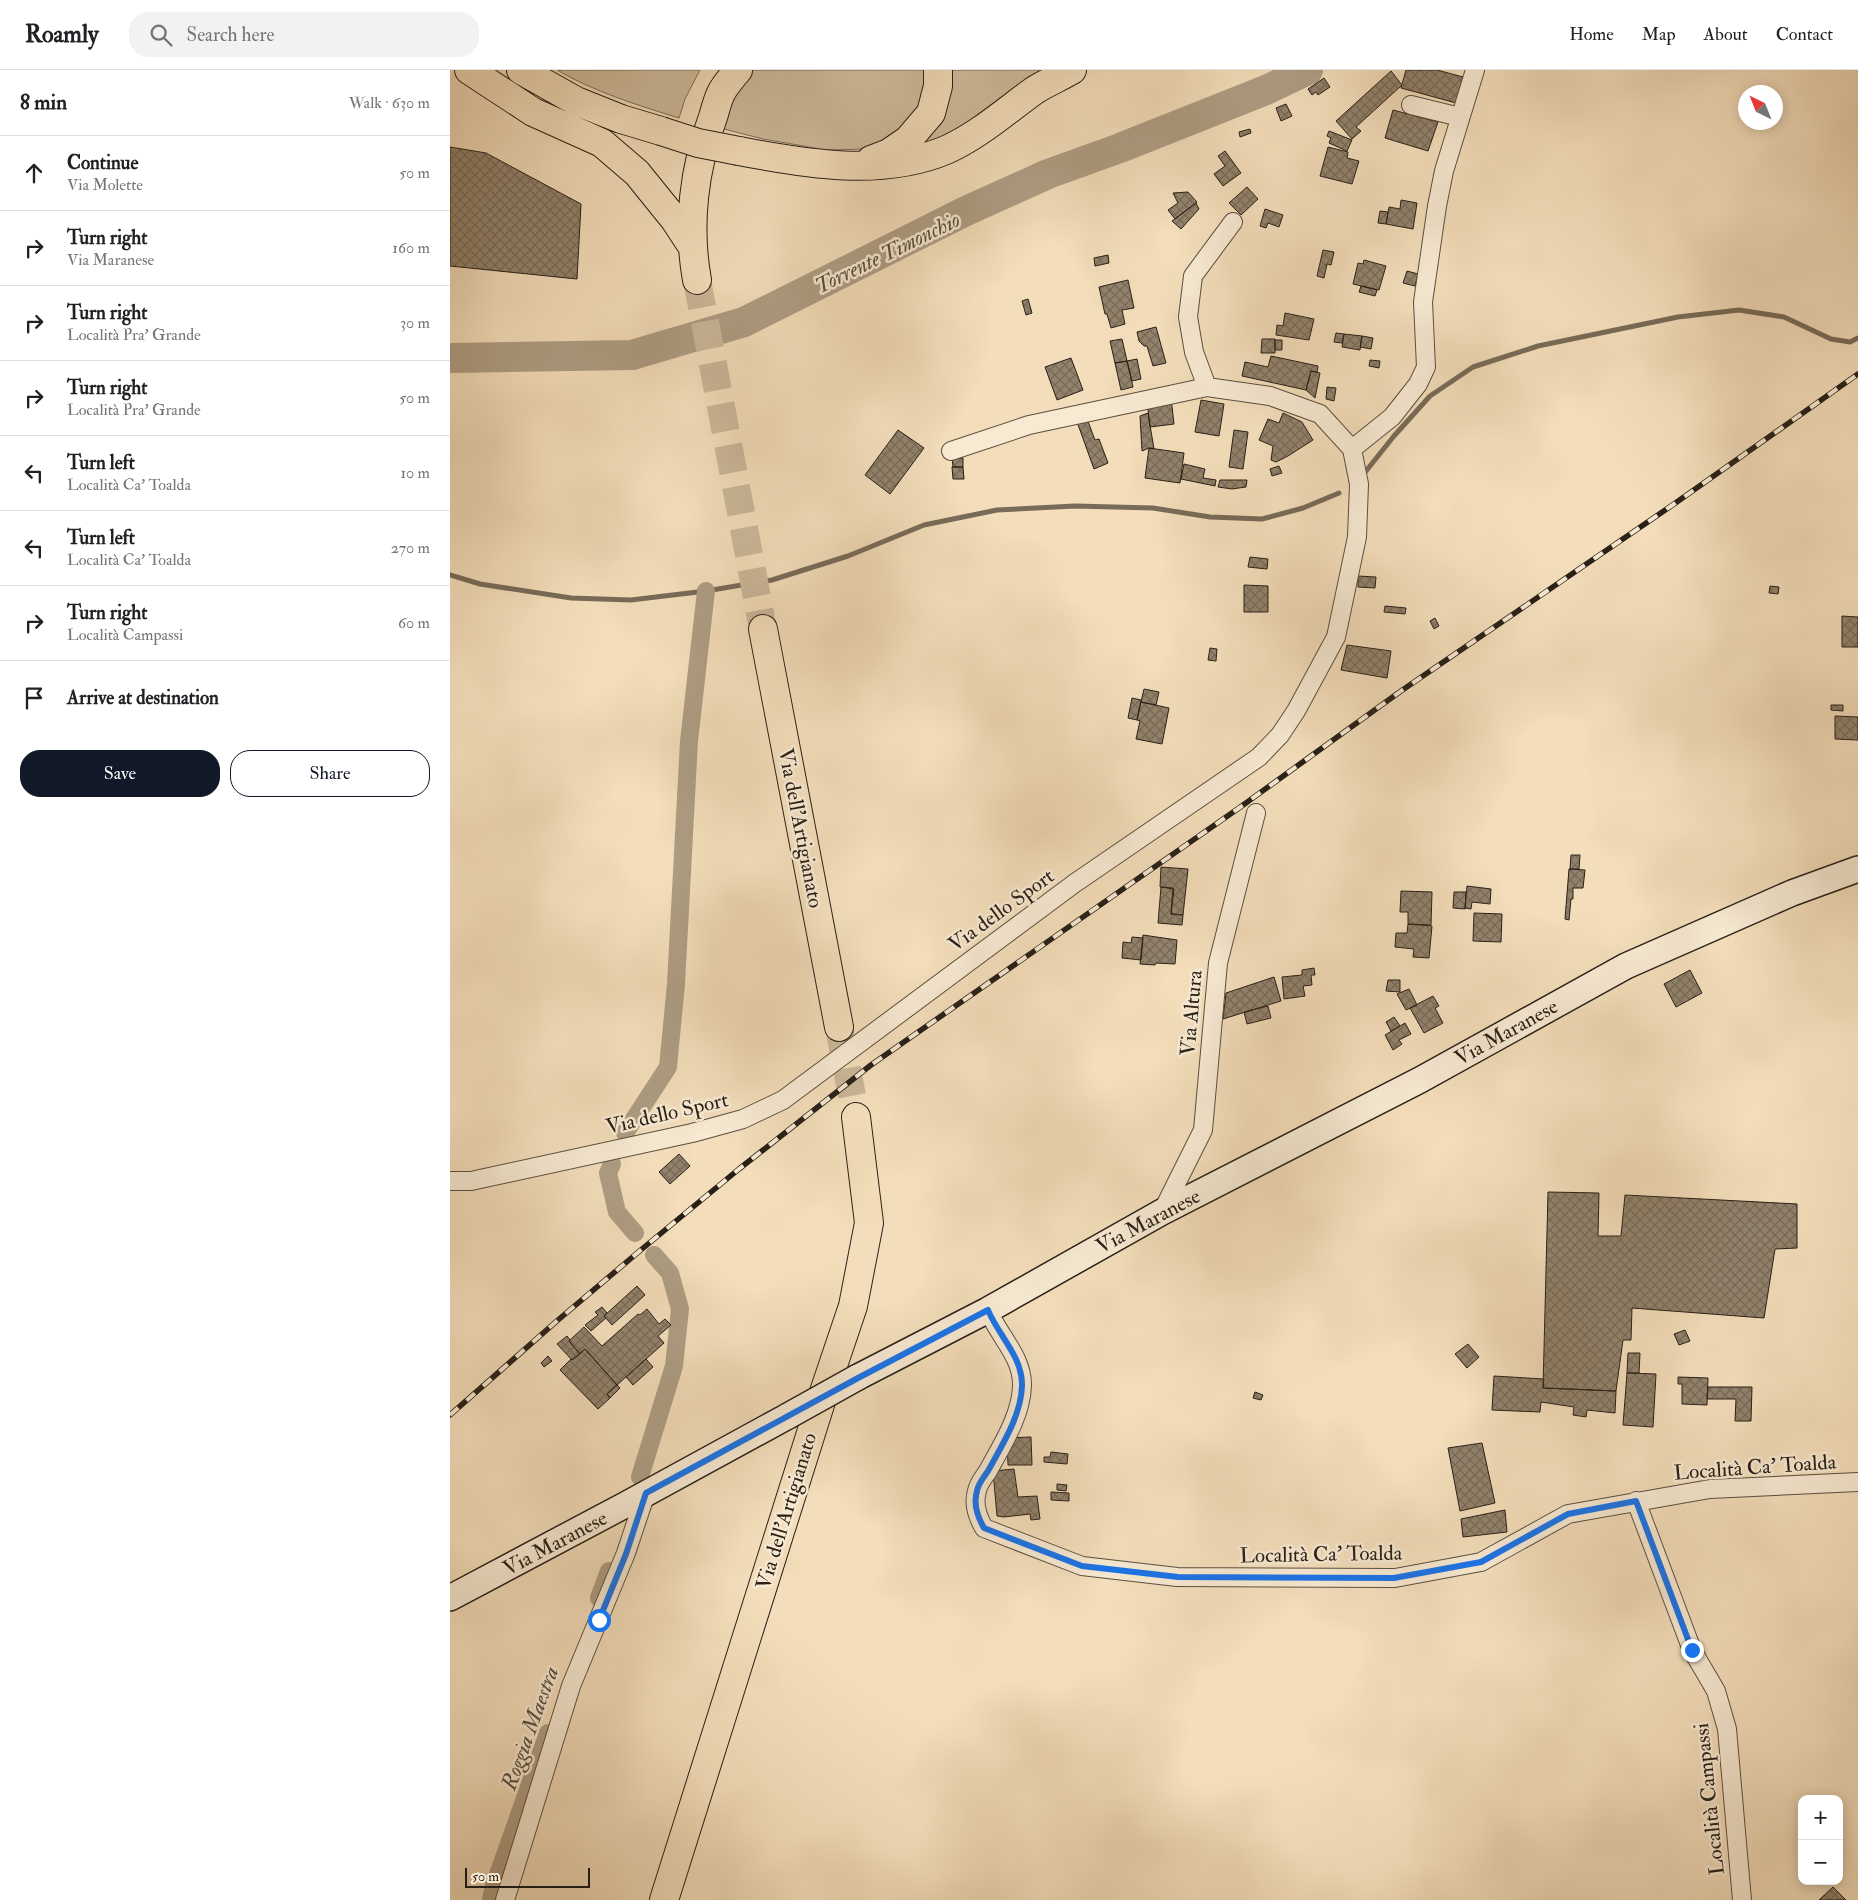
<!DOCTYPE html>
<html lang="en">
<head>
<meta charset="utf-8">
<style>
	body { margin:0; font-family:"IM FELL Double Pica",serif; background:#f2f2f2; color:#202124 }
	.controls { position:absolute; right:15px; bottom:15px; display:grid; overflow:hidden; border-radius:10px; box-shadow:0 2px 12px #0003 }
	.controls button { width:45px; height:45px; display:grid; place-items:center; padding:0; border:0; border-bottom:1px solid #e0e0e0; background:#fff; color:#202124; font:25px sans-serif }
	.compass { position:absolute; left:1288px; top:15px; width:45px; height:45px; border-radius:50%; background:#fff; box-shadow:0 2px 12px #0003; rotate:317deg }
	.scale { position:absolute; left:15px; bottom:12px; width:125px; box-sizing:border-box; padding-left:5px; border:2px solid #282017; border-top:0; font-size:14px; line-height:18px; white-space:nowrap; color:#282017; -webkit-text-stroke:4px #f7e9d2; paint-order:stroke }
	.stop { position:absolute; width:15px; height:15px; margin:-11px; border:4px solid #1a73e8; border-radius:50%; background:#fff }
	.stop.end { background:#1a73e8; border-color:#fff; box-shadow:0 1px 5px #0008 }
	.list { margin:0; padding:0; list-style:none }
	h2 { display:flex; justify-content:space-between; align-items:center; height:65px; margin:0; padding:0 20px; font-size:21px }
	h2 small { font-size:16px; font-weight:400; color:#757577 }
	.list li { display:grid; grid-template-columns:32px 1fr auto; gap:15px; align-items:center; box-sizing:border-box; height:75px; padding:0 20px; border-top:1px solid #e0e0e0 }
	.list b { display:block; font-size:19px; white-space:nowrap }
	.list p { margin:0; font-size:16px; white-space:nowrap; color:#757577 }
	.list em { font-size:16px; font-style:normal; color:#757577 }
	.actions { display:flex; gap:10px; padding:15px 20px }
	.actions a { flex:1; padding:11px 0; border:1px solid #111827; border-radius:20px; text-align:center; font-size:18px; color:#111827 }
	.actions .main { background:#111827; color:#fff }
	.icon { flex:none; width:28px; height:28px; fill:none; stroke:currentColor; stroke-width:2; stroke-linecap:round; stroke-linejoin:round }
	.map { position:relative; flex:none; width:1408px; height:1830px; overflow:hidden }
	header { display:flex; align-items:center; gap:30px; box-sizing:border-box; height:70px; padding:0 25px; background:#fff; border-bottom:1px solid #e0e0e0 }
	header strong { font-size:24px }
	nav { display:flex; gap:28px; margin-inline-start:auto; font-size:18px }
	.search { width:350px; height:45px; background:#f2f2f2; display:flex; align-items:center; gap:12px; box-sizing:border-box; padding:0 18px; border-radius:20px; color:#757577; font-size:19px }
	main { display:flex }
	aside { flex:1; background:#fff }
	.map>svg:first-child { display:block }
	.green { fill:#d0bd9e; stroke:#7c6e5a }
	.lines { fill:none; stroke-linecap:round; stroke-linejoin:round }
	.stream { stroke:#786b58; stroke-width:5 }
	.canal { stroke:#ae9d83; stroke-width:18 }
	.river { stroke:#ae9d83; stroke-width:30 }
	.building { fill:url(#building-cross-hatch); stroke:#282017 }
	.highway-tunnel { stroke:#cab799; stroke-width:28; stroke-dasharray:28 14; stroke-linecap:butt }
	.street-casing { stroke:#5b4f40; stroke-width:20 }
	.secondary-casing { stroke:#282017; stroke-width:28 }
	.highway-casing { stroke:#282017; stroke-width:30 }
	.street { stroke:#f7e9d2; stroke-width:18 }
	.secondary { stroke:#f7e9d2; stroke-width:25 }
	.highway { stroke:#f3ddba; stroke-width:28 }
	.rail-casing { stroke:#282017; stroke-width:5.5 }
	.rail { stroke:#f7e9d2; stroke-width:4; stroke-dasharray:11; stroke-linecap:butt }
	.secondary-bridge-casing { stroke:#282017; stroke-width:28; stroke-linecap:butt }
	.highway-bridge-casing { stroke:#282017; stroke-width:30; stroke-linecap:butt }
	.secondary-bridge { stroke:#f7e9d2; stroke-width:25 }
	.highway-bridge { stroke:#f3ddba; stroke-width:28 }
	.route { stroke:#1a73e8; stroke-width:6 }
	.labels { text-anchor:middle; stroke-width:5; stroke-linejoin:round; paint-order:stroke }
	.street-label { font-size:21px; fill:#282017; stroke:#f7e9d2 }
	.water-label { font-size:22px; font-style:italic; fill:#574c3d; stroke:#f7e9d2 }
</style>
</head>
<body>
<header>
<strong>Roamly</strong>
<div class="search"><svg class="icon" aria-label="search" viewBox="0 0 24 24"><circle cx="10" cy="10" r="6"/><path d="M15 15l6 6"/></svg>Search here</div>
<nav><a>Home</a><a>Map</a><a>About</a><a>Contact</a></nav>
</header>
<main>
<aside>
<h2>8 min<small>Walk · 630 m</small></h2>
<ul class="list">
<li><svg class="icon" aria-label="ahead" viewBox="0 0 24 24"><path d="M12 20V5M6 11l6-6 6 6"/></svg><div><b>Continue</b><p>Via Molette</p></div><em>50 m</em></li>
<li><svg class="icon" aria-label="right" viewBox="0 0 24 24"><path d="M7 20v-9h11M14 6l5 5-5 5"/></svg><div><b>Turn right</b><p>Via Maranese</p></div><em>160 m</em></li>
<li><svg class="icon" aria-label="right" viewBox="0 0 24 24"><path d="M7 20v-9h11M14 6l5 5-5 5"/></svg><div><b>Turn right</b><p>Località Pra' Grande</p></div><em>30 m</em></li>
<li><svg class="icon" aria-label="right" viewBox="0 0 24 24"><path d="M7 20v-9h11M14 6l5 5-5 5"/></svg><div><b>Turn right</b><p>Località Pra' Grande</p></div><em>50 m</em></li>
<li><svg class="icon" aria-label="left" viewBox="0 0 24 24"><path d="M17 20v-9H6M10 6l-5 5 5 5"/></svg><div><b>Turn left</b><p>Località Ca' Toalda</p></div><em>10 m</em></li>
<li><svg class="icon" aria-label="left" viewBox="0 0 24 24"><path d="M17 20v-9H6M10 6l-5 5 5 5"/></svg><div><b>Turn left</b><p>Località Ca' Toalda</p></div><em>270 m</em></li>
<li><svg class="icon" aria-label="right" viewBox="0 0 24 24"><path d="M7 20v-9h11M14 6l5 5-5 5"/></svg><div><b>Turn right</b><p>Località Campassi</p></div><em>60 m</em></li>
<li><svg class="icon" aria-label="arrive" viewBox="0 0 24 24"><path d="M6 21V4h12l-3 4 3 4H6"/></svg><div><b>Arrive at destination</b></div></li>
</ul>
<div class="actions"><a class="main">Save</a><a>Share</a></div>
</aside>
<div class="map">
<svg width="1408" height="1830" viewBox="0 0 1408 1830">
	<defs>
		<pattern id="building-cross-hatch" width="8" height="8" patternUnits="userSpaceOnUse" patternTransform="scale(1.25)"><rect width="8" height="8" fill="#92826c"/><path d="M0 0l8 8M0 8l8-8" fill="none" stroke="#776a58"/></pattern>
	</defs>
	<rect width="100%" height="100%" fill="#f3ddba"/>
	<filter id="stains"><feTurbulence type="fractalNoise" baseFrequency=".004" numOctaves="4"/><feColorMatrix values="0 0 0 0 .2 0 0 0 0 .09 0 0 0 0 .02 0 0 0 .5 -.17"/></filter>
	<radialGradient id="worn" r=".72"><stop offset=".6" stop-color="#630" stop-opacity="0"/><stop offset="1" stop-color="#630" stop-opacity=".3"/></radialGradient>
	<path class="green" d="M 107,0 L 250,0 L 235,29 L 229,48 C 187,35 145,22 107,0 Z
		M 302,0 L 478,0 L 468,46 L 443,70 L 415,79 L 377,80 L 313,69 L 270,58 C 278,37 287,17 302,0 Z
		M 497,0 L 606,0 L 517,59 L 465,80 Z"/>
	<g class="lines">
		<path class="stream" d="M 916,401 L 944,366 L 980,326 L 1023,297 L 1088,276 L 1228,247 L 1289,240 L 1334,247 L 1381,269 L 1400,272 L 1408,268
			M 0,505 L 30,514 L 121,528 L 181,530 L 256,521 L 322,510 L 398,486 L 474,455 L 547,440 L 625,436 L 703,438 L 760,447 L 812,449 L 853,438 L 889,423"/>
		<path class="canal" d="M 175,1063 L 218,997 L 226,914 L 239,671 L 256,521
			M 162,1094 L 158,1103 L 167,1142 L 185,1163
			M 190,1407 L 224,1296 L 230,1239 L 220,1203 L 204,1185
			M 149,1528 L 159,1501
			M 41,1830 L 44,1816 L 98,1663"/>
		<path class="river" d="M 0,288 L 182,285 L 294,252 L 516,141 L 598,104 L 670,78 L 816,20 L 858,0"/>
	</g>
	<path class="building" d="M 956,0 L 987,0 L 1013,7 L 1006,33 L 951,18 Z
		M 941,1 L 952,15 L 906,57 L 911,61 L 902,69 L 886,51 Z
		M 874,8 L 880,17 L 868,25 L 866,22 L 862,25 L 858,19 Z
		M 836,34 L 842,46 L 831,51 L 826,38 Z
		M 943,40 L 988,52 L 978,81 L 935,68 Z
		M 800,59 L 801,63 L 790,67 L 789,62 Z
		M 879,61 L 902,70 L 897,81 L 879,73 L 881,68 L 877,66 Z
		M 0,77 L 36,83 L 131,134 L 127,209 L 0,196 Z
		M 878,77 L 898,82 L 897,88 L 909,91 L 902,114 L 870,106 Z
		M 775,81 L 791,103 L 773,116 L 764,104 L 775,96 L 768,86 Z
		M 797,117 L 808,129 L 791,145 L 779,133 Z
		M 738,122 L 747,132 L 725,149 L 718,140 L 728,133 L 723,123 Z
		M 951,130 L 967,133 L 963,159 L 936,154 L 939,137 L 950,139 Z
		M 746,133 L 749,139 L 731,159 L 722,151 Z
		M 815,139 L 833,145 L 829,157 L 818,153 L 816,158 L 810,156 Z
		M 930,141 L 938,142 L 936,154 L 928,153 Z
		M 873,180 L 884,182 L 881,195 L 877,194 L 874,208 L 867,206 Z
		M 658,185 L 659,193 L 645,196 L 644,188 Z
		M 914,190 L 936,196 L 929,220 L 903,214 L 908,193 L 913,194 Z
		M 957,201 L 968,204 L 965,216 L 953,213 Z
		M 678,210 L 684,238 L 672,240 L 675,254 L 661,258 L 657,244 L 655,244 L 649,217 Z
		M 911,216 L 927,220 L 925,226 L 909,222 Z
		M 578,229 L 582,243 L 576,245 L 572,231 Z
		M 835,243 L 864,249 L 859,270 L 826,265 L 827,255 L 833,256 Z
		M 706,257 L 716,293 L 703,296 L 697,276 L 694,276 L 689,271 L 687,262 Z
		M 886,263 L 894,264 L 892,273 L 884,272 Z
		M 894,264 L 912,266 L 910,280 L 892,277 Z
		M 912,266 L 923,268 L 921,279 L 910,277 Z
		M 672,269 L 677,291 L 665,293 L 660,271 Z
		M 812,269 L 825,269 L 825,283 L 811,283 Z
		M 825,270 L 832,270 L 832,280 L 825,280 Z
		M 821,286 L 868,296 L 867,302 L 861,301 L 856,320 L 792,306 L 795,292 L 818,297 Z
		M 621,288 L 633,320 L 607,330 L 595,297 Z
		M 687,289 L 691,309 L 682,311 L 677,291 Z
		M 920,290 L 930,291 L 929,298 L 919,296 Z
		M 677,291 L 683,317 L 671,320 L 665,293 Z
		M 861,301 L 870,303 L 865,328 L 856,320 Z
		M 877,317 L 886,318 L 884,331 L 876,329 Z
		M 721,328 L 724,354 L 700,357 L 697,331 Z
		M 751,330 L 774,334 L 769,366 L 745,362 Z
		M 698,343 L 704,379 L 699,378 L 692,381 L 690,346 Z
		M 833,343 L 852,352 L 863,370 L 838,386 L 826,392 L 821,390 L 823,376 L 809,370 L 818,349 L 829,353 Z
		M 636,346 L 645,370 L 649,369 L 658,393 L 644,399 L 626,349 Z
		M 448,360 L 474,378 L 440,424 L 415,405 Z
		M 784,360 L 798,362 L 793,399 L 779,397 Z
		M 699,378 L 734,383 L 730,413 L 695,408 Z
		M 502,388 L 513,388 L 513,397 L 503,397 Z
		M 734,394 L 755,399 L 753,408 L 766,410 L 765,416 L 731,409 Z
		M 829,396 L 832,403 L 822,406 L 820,399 Z
		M 502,397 L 513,397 L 514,409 L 503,409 Z
		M 770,410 L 797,410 L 796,417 L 782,419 L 768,417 Z
		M 800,487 L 818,489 L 817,499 L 798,497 Z
		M 908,506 L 926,507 L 925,518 L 908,517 Z
		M 794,515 L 818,516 L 818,542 L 794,542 Z
		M 1320,516 L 1329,517 L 1328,524 L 1319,523 Z
		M 935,536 L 956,538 L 955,544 L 934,542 Z
		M 1392,546 L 1408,547 L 1408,577 L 1392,577 Z
		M 985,548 L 989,556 L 984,559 L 980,551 Z
		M 897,575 L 941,581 L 937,608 L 891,600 Z
		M 760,578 L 767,579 L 766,591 L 758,590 Z
		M 694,619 L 709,622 L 706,635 L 691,632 Z
		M 682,628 L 691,630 L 687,650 L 678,648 Z
		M 691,632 L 719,638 L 712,674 L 686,669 L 690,651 L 687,650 Z
		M 1381,635 L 1393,635 L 1393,641 L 1381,640 Z
		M 1385,646 L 1408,647 L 1408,670 L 1385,669 Z
		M 1121,785 L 1130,785 L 1129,799 L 1120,799 Z
		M 711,797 L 738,799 L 733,845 L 721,844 L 723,818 L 710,817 Z
		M 1119,799 L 1135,800 L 1133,818 L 1123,818 L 1123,829 L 1121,829 L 1119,850 L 1115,849 Z
		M 1017,816 L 1041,819 L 1040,834 L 1022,832 L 1021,839 L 1015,838 Z
		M 711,817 L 724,819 L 721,844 L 733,845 L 732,855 L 708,853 Z
		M 951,821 L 982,822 L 981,855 L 958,854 L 958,842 L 950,842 Z
		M 1004,822 L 1016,822 L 1015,839 L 1003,838 Z
		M 1024,843 L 1052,844 L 1051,872 L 1023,871 Z
		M 958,854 L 982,856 L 979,888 L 963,887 L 964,879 L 945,877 L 946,863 L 957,863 Z
		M 693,865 L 727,870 L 725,894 L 706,893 L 705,895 L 690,894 Z
		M 682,867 L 693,868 L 691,890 L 672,888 L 673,872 L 681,873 Z
		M 864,898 L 865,905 L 861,905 L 862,915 L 853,916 L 855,926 L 834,929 L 832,907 L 852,905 L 852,900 Z
		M 1240,900 L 1252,923 L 1226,937 L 1214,914 Z
		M 824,907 L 831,931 L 773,949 L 776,923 Z
		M 938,910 L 950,910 L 950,922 L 936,921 Z
		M 959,919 L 967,935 L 956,940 L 947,924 Z
		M 983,926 L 989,936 L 985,938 L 993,953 L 974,963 L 960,938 Z
		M 818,936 L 821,948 L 797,954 L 794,942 Z
		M 944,947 L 950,956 L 941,961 L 936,952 Z
		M 955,953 L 961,964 L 949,970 L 952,974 L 943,980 L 935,965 Z
		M 229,1084 L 240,1096 L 220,1114 L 209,1102 Z
		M 1098,1122 L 1149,1123 L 1148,1166 L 1171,1166 L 1175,1125 L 1347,1134 L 1347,1178 L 1325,1179 L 1314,1248 L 1182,1238 L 1181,1270 L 1173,1270 L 1166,1321 L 1093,1318 Z
		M 187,1216 L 195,1225 L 162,1255 L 154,1246 Z
		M 152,1237 L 157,1243 L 154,1246 L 156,1248 L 141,1261 L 135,1255 L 148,1245 L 145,1242 Z
		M 197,1239 L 209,1254 L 215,1249 L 221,1255 L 208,1266 L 214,1273 L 167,1315 L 135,1279 L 130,1284 L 119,1271 L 134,1257 L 152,1276 L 188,1244 L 190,1245 Z
		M 1235,1260 L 1240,1271 L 1229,1275 L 1224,1264 Z
		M 117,1266 L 120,1270 L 119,1271 L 130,1284 L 122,1290 L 107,1274 Z
		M 1018,1274 L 1029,1287 L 1017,1298 L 1005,1284 Z
		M 135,1279 L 167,1315 L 157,1324 L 160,1328 L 148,1339 L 110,1300 L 121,1289 L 122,1290 Z
		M 1178,1283 L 1190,1283 L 1189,1303 L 1177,1303 Z
		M 98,1286 L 102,1291 L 94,1297 L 91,1293 Z
		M 196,1289 L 203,1297 L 183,1315 L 176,1307 Z
		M 1177,1303 L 1206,1304 L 1203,1357 L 1173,1355 Z
		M 1044,1306 L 1094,1309 L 1093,1318 L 1166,1321 L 1165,1343 L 1137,1340 L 1136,1347 L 1123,1345 L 1124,1337 L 1091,1332 L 1090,1342 L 1042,1340 Z
		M 1228,1307 L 1258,1308 L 1257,1335 L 1232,1334 L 1232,1314 L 1228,1314 Z
		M 167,1315 L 170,1318 L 160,1328 L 157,1324 Z
		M 1258,1317 L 1302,1317 L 1301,1351 L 1285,1351 L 1286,1329 L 1257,1329 Z
		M 805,1322 L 813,1325 L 811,1330 L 803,1328 Z
		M 581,1367 L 582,1395 L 558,1395 L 557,1368 Z
		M 1032,1373 L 1045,1433 L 1010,1441 L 998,1378 Z
		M 601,1382 L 618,1384 L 617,1394 L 594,1392 L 594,1387 L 600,1387 Z
		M 564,1399 L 568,1427 L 587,1426 L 590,1449 L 581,1450 L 580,1444 L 554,1447 L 547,1446 L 543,1401 Z
		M 607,1414 L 617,1415 L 616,1421 L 607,1420 Z
		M 601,1422 L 619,1423 L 619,1431 L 601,1430 Z
		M 1055,1440 L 1057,1462 L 1013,1467 L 1011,1449 Z
		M 1383,1817 L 1396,1830 L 1369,1830 Z"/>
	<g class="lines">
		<path class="highway-tunnel" d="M 247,210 L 313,559
			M 389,957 L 406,1047"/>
		<defs>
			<path id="street" d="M 961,35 L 1010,47
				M 757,317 L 744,282 L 738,247 L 743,206 L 783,152
				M 902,379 L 942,347 L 968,314 L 976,297 L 973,232 L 987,136 L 994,101 L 1025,0
				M 0,1111 L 21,1111 L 242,1063 L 293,1049 L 333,1030 L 625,813 L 809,687 L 830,665 L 846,641 L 886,567 L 907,467 L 909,414 L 902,379 L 870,344 L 820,326 L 757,317 L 579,355 L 501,381
				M 712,1142 L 753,1060 L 768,893 L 806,743
				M 538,1240 C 548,1265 573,1287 572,1316 C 571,1346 552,1375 538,1401 C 534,1407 528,1414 527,1421 C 523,1434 527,1446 534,1458 L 632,1496 L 727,1507 L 945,1508 L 1031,1492 L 1118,1444 L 1260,1419 L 1408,1412
				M 1186,1431 L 1242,1580 L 1266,1621 L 1277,1659 L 1292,1830
				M 55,1830 L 121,1616 L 176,1483 L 196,1423"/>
			<path id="secondary" d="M 408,1307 L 538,1240 L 712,1142 L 970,1010 L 1176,896 L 1342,823 L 1408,799
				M 0,1528 L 175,1435 L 338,1346"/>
			<path id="highway" d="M 19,0 L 83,42 L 152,73 L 187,103 L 225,150 L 240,173
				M 71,0 L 126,31 L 171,49 L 211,61
				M 289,81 C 356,94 432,107 496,80 C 528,66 557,40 585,20 C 596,13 610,7 622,0
				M 421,90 L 439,83 L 458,70 L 481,43 L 488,16 L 488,0
				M 247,210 C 237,155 244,98 263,47 C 266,38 268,26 274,18 C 278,12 283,6 288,0
				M 313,559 L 389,957
				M 214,1830 L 373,1325 L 403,1236 L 419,1153 L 406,1047"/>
		</defs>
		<use href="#street" class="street-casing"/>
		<use href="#secondary" class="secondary-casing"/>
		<use href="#highway" class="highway-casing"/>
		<use href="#street" class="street"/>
		<use href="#secondary" class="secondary"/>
		<use href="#highway" class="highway"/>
		<defs>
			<path id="rail" d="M 0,1345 L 108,1250 L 192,1179 L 289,1099 L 421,995 L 789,738 L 951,621 L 1224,434 L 1408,304"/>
		</defs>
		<use href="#rail" class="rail-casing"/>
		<use href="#rail" class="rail"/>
		<defs>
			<path id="secondary-bridge" d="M 338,1346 L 408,1307"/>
			<path id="highway-bridge" d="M 211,61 L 248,73 L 289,81"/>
		</defs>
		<use href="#secondary-bridge" class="secondary-bridge-casing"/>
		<use href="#highway-bridge" class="highway-bridge-casing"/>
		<use href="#secondary-bridge" class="secondary-bridge"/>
		<use href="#highway-bridge" class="highway-bridge"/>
	</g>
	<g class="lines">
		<path class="route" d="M 149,1550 L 176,1484 L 196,1423 L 408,1308 L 538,1240 C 548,1265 573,1287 572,1316 C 571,1346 552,1375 538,1401 C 534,1407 528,1414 527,1421 C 523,1434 527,1446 534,1458 L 632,1496 L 728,1507 L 944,1508 L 1031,1492 L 1118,1444 L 1186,1431 L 1242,1580"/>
	</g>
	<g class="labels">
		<g class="street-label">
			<text transform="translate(351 758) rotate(79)" y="7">Via dell'Artigianato</text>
			<text transform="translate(551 840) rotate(-36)" y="7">Via dello Sport</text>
			<text transform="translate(741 943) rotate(-85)" y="7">Via Altura</text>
			<text transform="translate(1056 962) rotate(-29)" y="7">Via Maranese</text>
			<text transform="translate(217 1043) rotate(-13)" y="7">Via dello Sport</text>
			<text transform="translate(698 1151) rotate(-28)" y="7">Via Maranese</text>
			<text transform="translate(1305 1397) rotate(-4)" y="7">Località Ca' Toalda</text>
			<text transform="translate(336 1441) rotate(-73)" y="7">Via dell'Artigianato</text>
			<text transform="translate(105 1473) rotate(-28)" y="7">Via Maranese</text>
			<text transform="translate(871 1484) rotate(-1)" y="7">Località Ca' Toalda</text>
			<text transform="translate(1259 1729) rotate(-96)" y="7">Località Campassi</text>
		</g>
		<g class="water-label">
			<text transform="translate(437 182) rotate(-26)" y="8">Torrente Timonchio</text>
			<text transform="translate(79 1658) rotate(-70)" y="8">Roggia Maestra</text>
		</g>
	</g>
	<rect width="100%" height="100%" filter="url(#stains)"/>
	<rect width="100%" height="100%" fill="url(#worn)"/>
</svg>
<div class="controls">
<button>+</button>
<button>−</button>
</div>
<svg class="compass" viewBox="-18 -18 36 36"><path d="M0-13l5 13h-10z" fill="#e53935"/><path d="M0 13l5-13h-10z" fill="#757577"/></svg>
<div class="scale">50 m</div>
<div class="stop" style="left:149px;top:1550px"></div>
<div class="stop end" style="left:1242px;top:1580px"></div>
</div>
</main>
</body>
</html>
